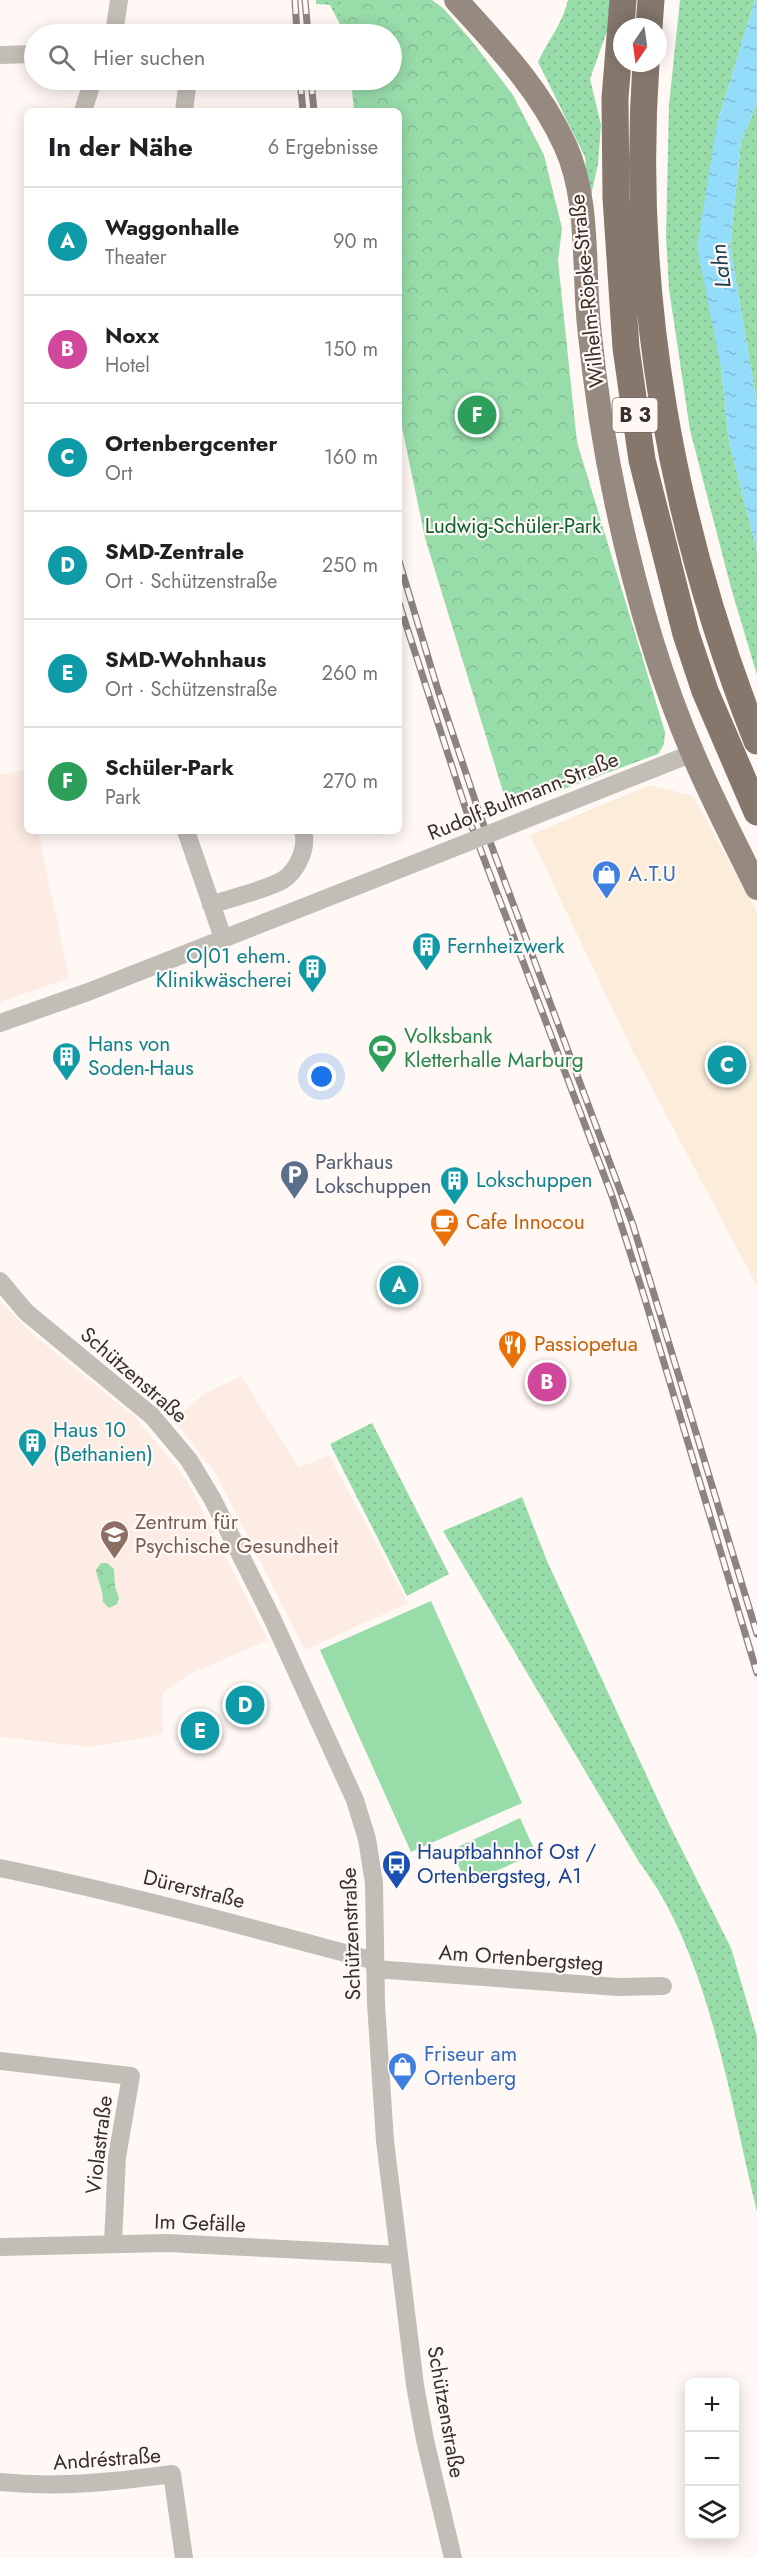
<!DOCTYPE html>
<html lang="de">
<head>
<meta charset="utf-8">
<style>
	body { margin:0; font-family:Jost,sans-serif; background:#f2f2f2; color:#202124 }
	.controls { position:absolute; right:18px; bottom:18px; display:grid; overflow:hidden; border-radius:9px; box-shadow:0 3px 15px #0003 }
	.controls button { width:54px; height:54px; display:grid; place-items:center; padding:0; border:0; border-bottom:2px solid #e0e0e0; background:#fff; color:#202124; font:30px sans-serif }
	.compass { position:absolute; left:613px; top:18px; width:54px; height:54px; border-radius:50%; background:#fff; box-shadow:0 3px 15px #0003; rotate:193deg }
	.you { position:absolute; left:322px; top:1077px; width:21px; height:21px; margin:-15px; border:4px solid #fff; border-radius:50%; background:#1a73e8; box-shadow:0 0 0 9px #1a73e833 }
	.badge { display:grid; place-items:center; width:39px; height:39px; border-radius:50%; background:#33786b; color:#fff; font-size:20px; font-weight:700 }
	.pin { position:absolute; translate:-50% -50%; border:3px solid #fff; box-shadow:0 2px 6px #0006 }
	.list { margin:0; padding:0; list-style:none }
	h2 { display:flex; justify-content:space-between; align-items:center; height:78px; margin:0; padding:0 24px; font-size:26px }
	h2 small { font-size:20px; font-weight:400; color:#757577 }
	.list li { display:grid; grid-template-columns:39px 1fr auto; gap:18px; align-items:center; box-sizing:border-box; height:108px; padding:0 24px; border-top:2px solid #e0e0e0 }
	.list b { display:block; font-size:22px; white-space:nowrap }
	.list p { margin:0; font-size:20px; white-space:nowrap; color:#757577 }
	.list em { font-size:20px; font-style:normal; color:#757577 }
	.icon { flex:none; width:33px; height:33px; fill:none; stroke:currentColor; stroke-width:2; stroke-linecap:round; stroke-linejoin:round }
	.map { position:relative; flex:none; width:757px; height:2558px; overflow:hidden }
	.search { position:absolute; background:#fff; box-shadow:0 3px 15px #0003; left:24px; top:24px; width:378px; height:66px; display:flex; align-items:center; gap:15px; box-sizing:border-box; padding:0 21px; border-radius:33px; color:#757577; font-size:22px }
	.panel { position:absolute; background:#fff; box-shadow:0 3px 15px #0003; left:24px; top:108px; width:378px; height:726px; border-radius:9px }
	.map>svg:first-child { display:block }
	.commercial { fill:#fbedda }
	.built { fill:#fcece4 }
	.grass { fill:url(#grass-dots) }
	.park { fill:url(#park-crowns) }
	.pitch { fill:#98dcaa }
	.water { fill:url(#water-ripples) }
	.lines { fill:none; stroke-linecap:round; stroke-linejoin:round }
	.minor { stroke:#c3bdb7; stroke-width:18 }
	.major { stroke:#968a80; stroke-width:24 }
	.highway { stroke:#85776c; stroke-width:27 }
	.rail-casing { stroke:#8b8480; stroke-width:7 }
	.rail { stroke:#fff8f4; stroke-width:4.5; stroke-dasharray:14; stroke-linecap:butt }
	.minor-bridge { stroke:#c3bdb7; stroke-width:18 }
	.labels { text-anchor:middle; stroke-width:4.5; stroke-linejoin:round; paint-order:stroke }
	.shield { fill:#fff8f4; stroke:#736c68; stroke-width:1.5 }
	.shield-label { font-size:20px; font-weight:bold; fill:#37302c }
	.street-label { font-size:21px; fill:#37302c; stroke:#fff8f4 }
	.park-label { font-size:21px; fill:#106232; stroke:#fff8f4 }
	.shop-label { font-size:21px; fill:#366cbe; stroke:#fff8f4; text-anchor:start }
	.culture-label { font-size:21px; fill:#0d838f; stroke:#fff8f4; text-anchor:start }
	.leisure-label { font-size:21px; fill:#27864d; stroke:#fff8f4; text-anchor:start }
	.service-label { font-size:21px; fill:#4e5e75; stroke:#fff8f4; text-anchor:start }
	.food-label { font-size:21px; fill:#c56008; stroke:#fff8f4; text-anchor:start }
	.education-label { font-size:21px; fill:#785e54; stroke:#fff8f4; text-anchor:start }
	.transit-label { font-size:21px; fill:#164399; stroke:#fff8f4; text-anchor:start }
	.water-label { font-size:22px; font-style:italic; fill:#143e4e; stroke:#fff8f4 }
</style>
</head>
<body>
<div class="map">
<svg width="757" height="2558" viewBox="0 0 757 2558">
	<defs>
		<pattern id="grass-dots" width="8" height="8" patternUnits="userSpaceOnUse" patternTransform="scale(1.5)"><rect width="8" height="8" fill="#98dcaa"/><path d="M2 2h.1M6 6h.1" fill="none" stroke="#84bd92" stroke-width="1.8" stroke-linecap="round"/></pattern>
		<pattern id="park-crowns" width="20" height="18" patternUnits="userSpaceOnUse" patternTransform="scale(1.5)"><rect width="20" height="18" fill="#98dcaa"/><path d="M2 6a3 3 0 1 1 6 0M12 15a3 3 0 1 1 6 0" fill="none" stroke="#84bd92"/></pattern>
		<pattern id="water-ripples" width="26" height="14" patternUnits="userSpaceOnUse" patternTransform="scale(1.5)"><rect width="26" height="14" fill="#93dcfa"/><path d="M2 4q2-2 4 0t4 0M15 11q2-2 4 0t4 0" fill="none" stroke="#7fbdd6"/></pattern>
	</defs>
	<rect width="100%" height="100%" fill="#fff8f4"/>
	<path class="commercial" d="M 650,785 L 693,796 L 757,912 L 757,1286 L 633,1052 L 530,835 Z"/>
	<path class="built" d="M 26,770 L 27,831 L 38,831 L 69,978 L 0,1002 L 0,775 Z
		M 0,1301 L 30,1332 L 135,1417 L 186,1479 L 268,1640 L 188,1675 L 162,1693 L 163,1734 L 90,1747 L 0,1737 Z
		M 241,1376 L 299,1468 L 329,1455 L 408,1603 L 305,1650 L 216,1474 L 174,1420 L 204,1394 Z"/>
	<path class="grass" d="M 316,0 L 374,0 L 375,34 L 345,34 L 330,5 L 316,4 Z
		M 568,0 L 610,0 L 607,31 L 590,79 L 601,125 L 598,164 L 589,205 L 585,157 L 538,62 C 548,40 563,23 568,0 Z
		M 680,0 L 755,0 L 717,124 L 721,368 L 729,442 L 757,551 L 757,675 L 731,588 L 690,430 L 669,289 L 666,237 L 669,105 Z
		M 757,103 L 757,404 L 730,246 L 741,142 Z
		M 372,1423 L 449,1574 L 407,1596 L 330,1444 Z
		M 522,1497 L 547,1561 L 669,1824 L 731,1948 L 757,2036 L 757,2212 C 730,2101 709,1953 639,1862 L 443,1531 Z"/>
	<path class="park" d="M 343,0 L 432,0 L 443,8 L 471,40 L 513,95 L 544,155 L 562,228 L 558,261 L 577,442 L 665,732 L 664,744 L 658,754 L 518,806 L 508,808 L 425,538 L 399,413 L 399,111 L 354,111 L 351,80 L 392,80 L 392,34 L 346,34 Z
		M 101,1563 L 107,1563 L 114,1569 L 115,1587 L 119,1598 L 117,1604 L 109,1608 L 103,1602 C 103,1590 98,1581 96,1570 Z"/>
	<path class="pitch" d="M 431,1601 L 522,1803 L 411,1852 L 320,1650 Z
		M 520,1818 L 536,1853 L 467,1884 L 451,1850 Z"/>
	<path class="water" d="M 755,0 L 757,0 L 757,103 L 741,142 L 730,246 L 757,404 L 757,551 L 729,442 L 721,368 L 697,247 L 717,124 Z"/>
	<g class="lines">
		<path class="minor" d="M 114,34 L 119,0
			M 0,55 L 34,54
			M 83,111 L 93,80
			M 184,111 L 188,80
			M 524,820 L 693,753
			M 186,831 L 223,938
			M 211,905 C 230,898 266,890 283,880 C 297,871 308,848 303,831
			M 0,1023 L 88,992 L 441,853
			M 0,1281 L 26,1312 L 152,1416 L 189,1460 L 213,1500 L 272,1618 L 355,1800 L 367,1839 L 374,1883 L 376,2004 L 385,2141 L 415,2385 L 425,2440 L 453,2558
			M 0,1868 C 127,1894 251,1928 375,1961
			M 375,1969 L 618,1987 L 663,1986
			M 0,2061 L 131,2076 L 117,2157 L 113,2243
			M 0,2247 L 167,2243 L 399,2255
			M 0,2482 C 59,2488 113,2482 172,2474 L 184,2558"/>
		<path class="major" d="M 456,0 C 498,46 539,88 565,145 C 590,199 583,268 589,326 C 595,386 604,446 617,506 C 635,590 659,675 693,754 C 712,799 735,843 757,888"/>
		<path class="highway" d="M 623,0 L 615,98 L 616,198 L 626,348 L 642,460 L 686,634 L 705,691 L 757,812
			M 649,27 L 651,0
			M 646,63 C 630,294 672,527 757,741"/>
		<defs>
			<path id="rail" d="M 295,0 L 297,34
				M 305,0 L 308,34
				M 300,80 L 303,111
				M 311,80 L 314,111
				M 399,561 L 437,687 L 480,815 L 633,1225 L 757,1634
				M 399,603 L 470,822 L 612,1196 L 644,1296 L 757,1673"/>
		</defs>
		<use href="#rail" class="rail-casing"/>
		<use href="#rail" class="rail"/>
		<path class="minor-bridge" d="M 441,853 L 524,820"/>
	</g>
	<defs>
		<symbol id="shop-pin" viewBox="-11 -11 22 30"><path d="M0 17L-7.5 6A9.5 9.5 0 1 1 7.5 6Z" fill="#3f7fe0" stroke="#fff8f4"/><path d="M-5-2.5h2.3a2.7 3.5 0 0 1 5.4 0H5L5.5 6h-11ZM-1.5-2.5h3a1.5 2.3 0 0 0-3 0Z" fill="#fff"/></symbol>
		<symbol id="building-pin" viewBox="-11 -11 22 30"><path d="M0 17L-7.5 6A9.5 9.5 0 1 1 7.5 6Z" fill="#0f9aa8" stroke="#fff8f4"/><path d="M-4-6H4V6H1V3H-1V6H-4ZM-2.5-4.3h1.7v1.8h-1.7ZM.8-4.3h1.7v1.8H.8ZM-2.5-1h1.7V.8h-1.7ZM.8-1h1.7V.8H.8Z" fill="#fff"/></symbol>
		<symbol id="stadium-pin" viewBox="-11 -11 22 30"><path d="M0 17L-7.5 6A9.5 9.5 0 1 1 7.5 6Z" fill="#2e9e5b" stroke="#fff8f4"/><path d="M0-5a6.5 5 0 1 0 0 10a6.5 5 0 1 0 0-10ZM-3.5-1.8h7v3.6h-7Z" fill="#fff"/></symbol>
		<symbol id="parking-pin" viewBox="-11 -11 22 30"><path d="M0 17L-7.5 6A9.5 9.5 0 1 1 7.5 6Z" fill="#5c6f8a" stroke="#fff8f4"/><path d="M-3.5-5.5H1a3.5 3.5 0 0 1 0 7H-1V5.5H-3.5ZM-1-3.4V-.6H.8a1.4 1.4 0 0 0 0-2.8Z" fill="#fff"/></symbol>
		<symbol id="cafe-pin" viewBox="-11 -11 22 30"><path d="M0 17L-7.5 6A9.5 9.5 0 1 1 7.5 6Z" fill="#e8710a" stroke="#fff8f4"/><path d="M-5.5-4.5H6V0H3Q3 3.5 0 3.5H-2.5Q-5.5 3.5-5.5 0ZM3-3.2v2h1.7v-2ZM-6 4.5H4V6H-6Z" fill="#fff"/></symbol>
		<symbol id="restaurant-pin" viewBox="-11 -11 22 30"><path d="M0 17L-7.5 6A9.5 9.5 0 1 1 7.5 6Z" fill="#e8710a" stroke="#fff8f4"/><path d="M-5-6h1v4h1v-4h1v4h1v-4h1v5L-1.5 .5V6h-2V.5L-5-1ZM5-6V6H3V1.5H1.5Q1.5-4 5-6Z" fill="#fff"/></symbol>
		<symbol id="university-pin" viewBox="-11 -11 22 30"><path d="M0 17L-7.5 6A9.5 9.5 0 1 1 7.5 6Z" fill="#8d6e63" stroke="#fff8f4"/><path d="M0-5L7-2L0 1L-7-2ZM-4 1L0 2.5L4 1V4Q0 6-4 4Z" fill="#fff"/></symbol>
		<symbol id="bus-pin" viewBox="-11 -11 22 30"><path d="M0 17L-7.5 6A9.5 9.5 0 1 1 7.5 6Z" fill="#1a4fb4" stroke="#fff8f4"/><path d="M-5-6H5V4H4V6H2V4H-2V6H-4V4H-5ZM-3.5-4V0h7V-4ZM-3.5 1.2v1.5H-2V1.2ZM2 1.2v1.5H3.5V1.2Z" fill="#fff"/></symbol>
	</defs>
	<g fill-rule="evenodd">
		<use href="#shop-pin" x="590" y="858" width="33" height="45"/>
		<use href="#building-pin" x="410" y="930" width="33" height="45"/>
		<use href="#building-pin" x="296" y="952" width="33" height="45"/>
		<use href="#stadium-pin" x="366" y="1032" width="33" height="45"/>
		<use href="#building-pin" x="50" y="1040" width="33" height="45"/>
		<use href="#parking-pin" x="278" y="1158" width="33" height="45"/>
		<use href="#building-pin" x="438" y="1164" width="33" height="45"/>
		<use href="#cafe-pin" x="428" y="1206" width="33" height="45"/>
		<use href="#restaurant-pin" x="496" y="1328" width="33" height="45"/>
		<use href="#building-pin" x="16" y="1426" width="33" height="45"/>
		<use href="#university-pin" x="98" y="1518" width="33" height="45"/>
		<use href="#bus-pin" x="380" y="1848" width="33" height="45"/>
		<use href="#shop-pin" x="386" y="2050" width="33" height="45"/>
	</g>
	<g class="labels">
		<rect class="shield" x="612.5" y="398" width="45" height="34" rx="4.5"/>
		<g class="shield-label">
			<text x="635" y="422">B 3</text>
		</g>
		<g class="street-label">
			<text transform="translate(587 291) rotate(-96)" y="7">Wilhelm-Röpke-Straße</text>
			<text transform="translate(523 796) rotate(-22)" y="7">Rudolf-Bultmann-Straße</text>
			<text transform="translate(134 1375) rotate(41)" y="7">Schützenstraße</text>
			<text transform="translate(194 1889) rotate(14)" y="7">Dürerstraße</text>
			<text transform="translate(351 1934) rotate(-92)" y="7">Schützenstraße</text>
			<text transform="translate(521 1958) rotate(4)" y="7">Am Ortenbergsteg</text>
			<text transform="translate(99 2145) rotate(-83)" y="7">Violastraße</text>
			<text transform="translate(200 2223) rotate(2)" y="7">Im Gefälle</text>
			<text transform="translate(446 2412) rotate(80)" y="7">Schützenstraße</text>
			<text transform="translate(107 2459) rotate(-4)" y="7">Andréstraße</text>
		</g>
		<g class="park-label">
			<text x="513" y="533">Ludwig-Schüler-Park</text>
		</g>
		<g class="shop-label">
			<text x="628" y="881">A.T.U</text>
			<text x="424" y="2061">Friseur am<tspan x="424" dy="24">Ortenberg</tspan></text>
		</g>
		<g class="culture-label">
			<text x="447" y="953">Fernheizwerk</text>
			<text x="292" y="963" text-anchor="end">O|01 ehem.<tspan x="292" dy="24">Klinikwäscherei</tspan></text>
			<text x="88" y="1051">Hans von<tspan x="88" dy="24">Soden-Haus</tspan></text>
			<text x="476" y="1187">Lokschuppen</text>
			<text x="53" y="1437">Haus 10<tspan x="53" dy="24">(Bethanien)</tspan></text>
		</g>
		<g class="leisure-label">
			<text x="404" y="1043">Volksbank<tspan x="404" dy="24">Kletterhalle Marburg</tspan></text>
		</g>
		<g class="service-label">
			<text x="315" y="1169">Parkhaus<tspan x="315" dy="24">Lokschuppen</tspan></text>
		</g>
		<g class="food-label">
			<text x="466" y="1229">Cafe Innocou</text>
			<text x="534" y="1351">Passiopetua</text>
		</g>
		<g class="education-label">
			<text x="135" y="1529">Zentrum für<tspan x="135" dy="24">Psychische Gesundheit</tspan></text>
		</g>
		<g class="transit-label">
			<text x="417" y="1859">Hauptbahnhof Ost /<tspan x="417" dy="24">Ortenbergsteg, A1</tspan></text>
		</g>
		<g class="water-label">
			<text transform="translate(720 266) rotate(-97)" y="8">Lahn</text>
		</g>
	</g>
</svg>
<div class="controls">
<button>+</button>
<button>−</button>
<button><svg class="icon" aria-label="layers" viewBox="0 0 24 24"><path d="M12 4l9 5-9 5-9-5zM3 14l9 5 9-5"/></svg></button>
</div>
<svg class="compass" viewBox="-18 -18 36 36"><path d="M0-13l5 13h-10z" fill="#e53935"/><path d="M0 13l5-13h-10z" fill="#757577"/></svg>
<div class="you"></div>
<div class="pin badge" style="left:399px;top:1285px;background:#0f9aa8">A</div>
<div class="pin badge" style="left:547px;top:1382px;background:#d1479c">B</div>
<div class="pin badge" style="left:727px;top:1065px;background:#0f9aa8">C</div>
<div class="pin badge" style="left:245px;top:1705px;background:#0f9aa8">D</div>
<div class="pin badge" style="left:200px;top:1731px;background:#0f9aa8">E</div>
<div class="pin badge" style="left:477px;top:415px;background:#2e9e5b">F</div>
<div class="search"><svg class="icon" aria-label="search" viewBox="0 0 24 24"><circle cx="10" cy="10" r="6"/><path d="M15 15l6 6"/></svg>Hier suchen</div>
<section class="panel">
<h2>In der Nähe<small>6 Ergebnisse</small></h2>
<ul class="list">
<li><span class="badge" style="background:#0f9aa8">A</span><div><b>Waggonhalle</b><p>Theater</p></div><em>90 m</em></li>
<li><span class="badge" style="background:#d1479c">B</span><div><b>Noxx</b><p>Hotel</p></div><em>150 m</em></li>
<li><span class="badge" style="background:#0f9aa8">C</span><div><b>Ortenbergcenter</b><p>Ort</p></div><em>160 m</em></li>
<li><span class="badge" style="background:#0f9aa8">D</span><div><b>SMD-Zentrale</b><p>Ort · Schützenstraße</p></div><em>250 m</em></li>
<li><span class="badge" style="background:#0f9aa8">E</span><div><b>SMD-Wohnhaus</b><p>Ort · Schützenstraße</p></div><em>260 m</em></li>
<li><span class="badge" style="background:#2e9e5b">F</span><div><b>Schüler-Park</b><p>Park</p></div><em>270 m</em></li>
</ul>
</section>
</div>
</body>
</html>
